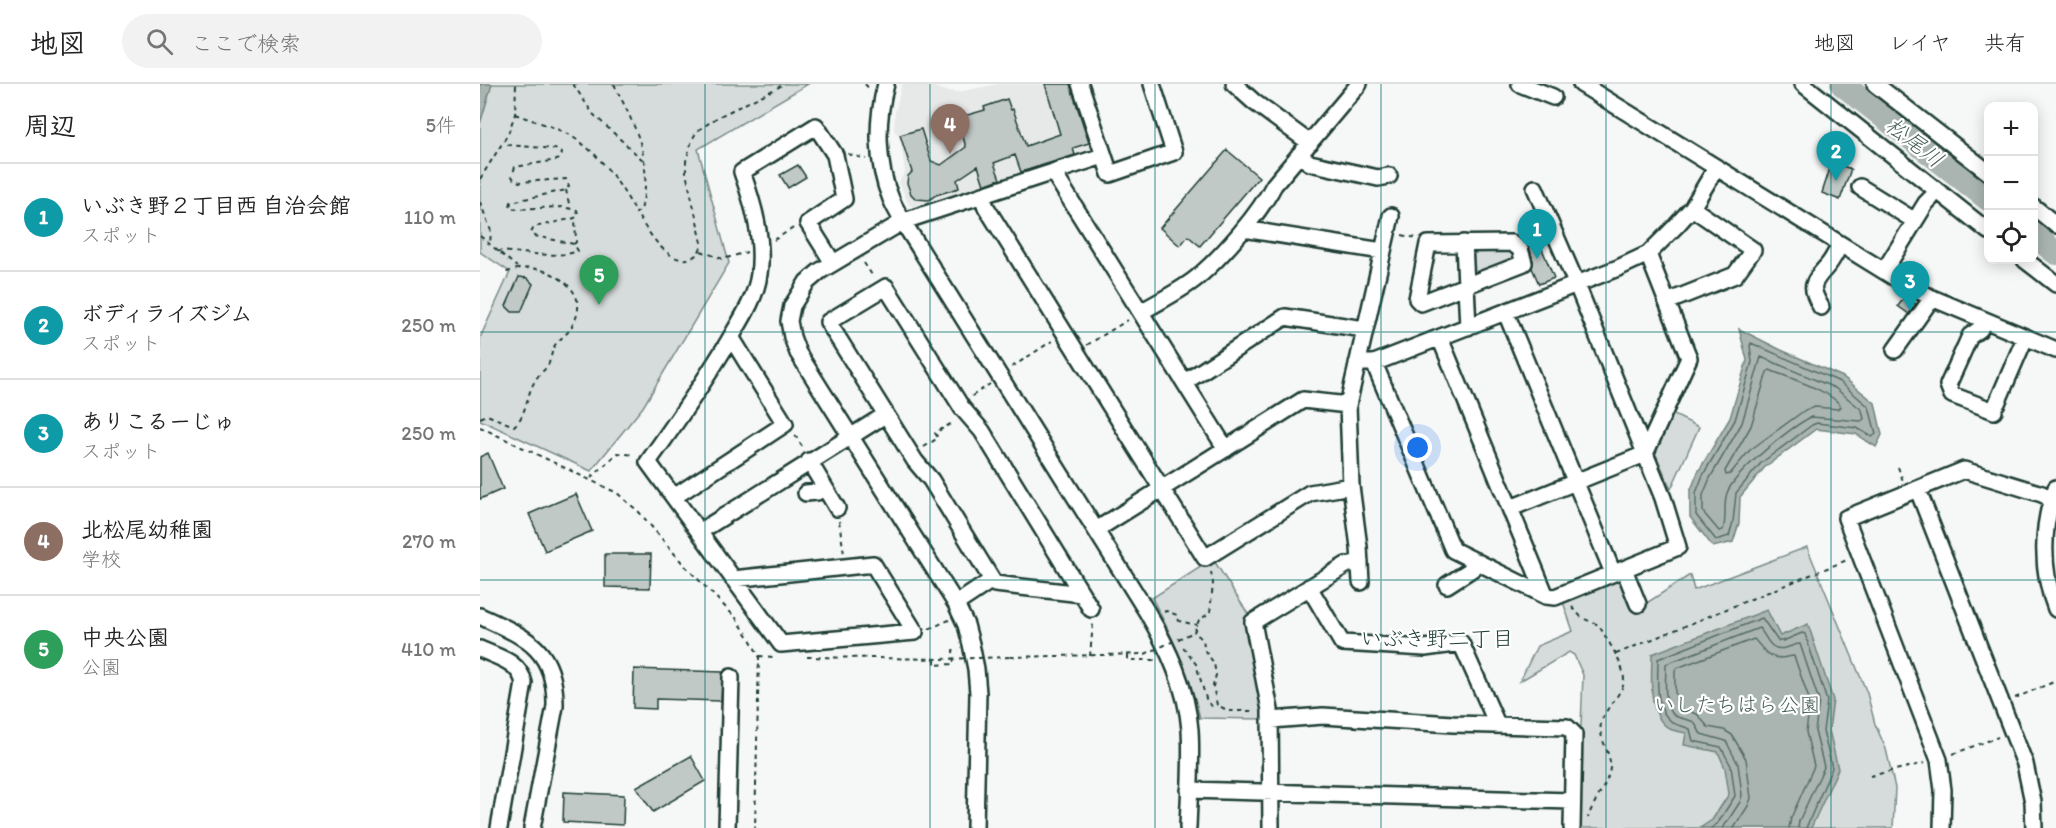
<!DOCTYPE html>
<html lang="ja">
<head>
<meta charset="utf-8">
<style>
	body { margin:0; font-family:Itim,"Klee One",sans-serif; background:#f2f2f2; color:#222 }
	.controls { position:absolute; right:18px; top:18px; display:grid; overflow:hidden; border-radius:12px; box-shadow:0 3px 15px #0003 }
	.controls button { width:54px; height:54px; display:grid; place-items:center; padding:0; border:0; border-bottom:2px solid #e0e0e0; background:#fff; color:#222; font:30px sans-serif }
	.you { position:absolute; left:938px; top:364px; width:21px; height:21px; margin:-15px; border:4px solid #fff; border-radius:50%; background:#1a73e8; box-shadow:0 0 0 9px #1a73e833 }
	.badge { display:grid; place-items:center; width:39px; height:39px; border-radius:50%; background:#1a73e8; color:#fff; font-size:20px; font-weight:700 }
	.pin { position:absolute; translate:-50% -50px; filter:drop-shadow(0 2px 3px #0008) }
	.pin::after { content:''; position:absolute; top:32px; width:21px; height:18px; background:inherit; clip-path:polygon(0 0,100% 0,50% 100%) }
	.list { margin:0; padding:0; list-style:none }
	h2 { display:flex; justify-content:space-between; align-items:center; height:78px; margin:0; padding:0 24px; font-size:26px }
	h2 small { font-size:20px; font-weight:400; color:#767676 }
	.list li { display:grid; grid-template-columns:39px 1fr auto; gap:18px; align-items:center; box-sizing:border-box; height:108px; padding:0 24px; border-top:2px solid #e0e0e0 }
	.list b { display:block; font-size:22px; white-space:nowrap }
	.list p { margin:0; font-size:20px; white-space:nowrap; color:#767676 }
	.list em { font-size:20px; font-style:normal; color:#767676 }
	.icon { flex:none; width:33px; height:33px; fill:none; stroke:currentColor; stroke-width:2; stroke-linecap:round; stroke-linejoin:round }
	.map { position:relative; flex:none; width:1576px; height:744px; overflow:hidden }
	header { display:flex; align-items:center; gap:36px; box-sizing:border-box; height:84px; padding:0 30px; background:#fff; border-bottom:2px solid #e0e0e0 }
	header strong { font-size:28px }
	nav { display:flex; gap:33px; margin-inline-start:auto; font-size:21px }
	.search { width:420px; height:54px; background:#f2f2f2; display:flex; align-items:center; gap:15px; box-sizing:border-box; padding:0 21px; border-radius:33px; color:#767676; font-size:22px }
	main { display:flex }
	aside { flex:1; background:#fff }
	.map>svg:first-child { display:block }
	.built { fill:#e6e9e8 }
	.green { fill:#d6dcdb; stroke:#7a8c88; stroke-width:1.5 }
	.water { fill:#aab5b1; stroke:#72857f; stroke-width:1.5 }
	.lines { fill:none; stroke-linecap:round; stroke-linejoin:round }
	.shore { stroke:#576d66; stroke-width:1.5 }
	.river { stroke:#aab5b1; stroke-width:24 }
	.building { fill:#c0c9c6; stroke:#1f3d34; stroke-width:1.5 }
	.minor-casing { stroke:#1f3d34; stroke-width:20 }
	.path { stroke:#1f3d34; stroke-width:2; stroke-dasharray:4.5 4.5; stroke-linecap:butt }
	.minor { stroke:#fff; stroke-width:15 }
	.path-bridge { stroke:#1f3d34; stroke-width:2; stroke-dasharray:4.5 4.5; stroke-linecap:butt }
	.grid { fill:none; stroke:#0f766e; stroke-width:1.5; stroke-opacity:0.55 }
	.labels { text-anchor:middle; stroke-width:4.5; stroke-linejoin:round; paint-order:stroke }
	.park-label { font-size:21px; fill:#445d55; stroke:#fff }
	.water-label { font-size:22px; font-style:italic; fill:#49615a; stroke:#fff }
	.neighbourhood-label { font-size:22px; fill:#1f3d34; stroke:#fff }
</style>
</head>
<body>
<header>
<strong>地図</strong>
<div class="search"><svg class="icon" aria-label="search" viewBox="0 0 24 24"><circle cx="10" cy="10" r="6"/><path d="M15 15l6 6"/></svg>ここで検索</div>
<nav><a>地図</a><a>レイヤ</a><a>共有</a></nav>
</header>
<main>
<aside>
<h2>周辺<small>5件</small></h2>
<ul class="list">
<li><span class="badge" style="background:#0f9aa8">1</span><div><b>いぶき野２丁目西 自治会館</b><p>スポット</p></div><em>110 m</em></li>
<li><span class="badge" style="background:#0f9aa8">2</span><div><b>ボディライズジム</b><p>スポット</p></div><em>250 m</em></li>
<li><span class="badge" style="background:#0f9aa8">3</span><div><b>ありこるーじゅ</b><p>スポット</p></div><em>250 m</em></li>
<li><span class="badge" style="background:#8d6e63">4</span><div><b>北松尾幼稚園</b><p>学校</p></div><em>270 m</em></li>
<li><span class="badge" style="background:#2e9e5b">5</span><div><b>中央公園</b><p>公園</p></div><em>410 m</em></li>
</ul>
</aside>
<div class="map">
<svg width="1576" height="744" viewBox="0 0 1576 744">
	<rect width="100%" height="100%" fill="#f6f7f7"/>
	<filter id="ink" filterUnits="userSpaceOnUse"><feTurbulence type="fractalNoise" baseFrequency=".0167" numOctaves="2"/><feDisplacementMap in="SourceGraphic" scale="12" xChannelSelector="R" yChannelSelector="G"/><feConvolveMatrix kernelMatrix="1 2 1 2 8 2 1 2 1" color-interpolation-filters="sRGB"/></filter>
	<g filter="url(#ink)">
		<path class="built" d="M 422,0 L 446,0 L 466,7 L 479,8 L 518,0 L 592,0 L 619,68 L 528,98 L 437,124 L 429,121 L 419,98 L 425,88 L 420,53 L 414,46 L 415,28 Z"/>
		<path class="green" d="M 0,0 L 328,0 L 218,65 L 249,179 L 163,323 L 111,387 L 0,336 L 0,254 L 30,188 L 0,168 Z
			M 1029,163 L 1035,167 L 1036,174 L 1034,179 L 995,194 C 988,186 988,172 994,164 Z
			M 1190,329 L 1219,343 L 1191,405 L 1174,366 Z
			M 1327,463 L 1387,609 L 1395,640 L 1406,665 L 1415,704 L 1413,744 L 1097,744 L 1103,591 L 1094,571 L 1089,568 L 1040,597 L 1057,562 L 1093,547 L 1083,518 L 1140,494 L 1156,526 L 1210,491 L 1214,506 Z
			M 733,475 L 770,533 L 766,536 L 783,635 L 720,634 C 710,591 693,553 672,514 Z"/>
		<path class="water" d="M 0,0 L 12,0 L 0,40 Z
			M 1259,245 L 1301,266 L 1363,293 L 1395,319 L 1402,351 L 1396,363 L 1376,350 L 1336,345 L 1285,383 L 1260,413 L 1259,439 L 1253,458 L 1233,463 L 1210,433 L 1210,408 L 1218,388 L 1250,334 L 1267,276 Z
			M 1287,526 L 1300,552 L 1328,540 L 1353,616 L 1349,646 L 1358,685 L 1331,744 L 1220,744 L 1232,736 L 1249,710 L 1245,684 L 1238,668 L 1204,661 L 1206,649 C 1201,648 1196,647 1192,646 C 1166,634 1172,592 1172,570 Z"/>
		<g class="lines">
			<path class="shore" d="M 1271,259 L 1360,298 L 1389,323 L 1396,350 L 1392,353 L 1377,344 L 1337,339 L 1332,341 L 1281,379 L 1256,409 L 1253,438 L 1249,452 L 1236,456 L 1216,431 L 1216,409 L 1223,391 L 1255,336 L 1272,278 L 1270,262 Z
				M 1281,273 L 1355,304 L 1382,326 L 1384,335 L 1381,337 L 1331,333 C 1311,343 1255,388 1247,409 C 1243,420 1247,434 1243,446 L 1239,447 L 1223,428 L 1223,411 L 1230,394 L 1262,339 Z
				M 1290,286 C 1306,293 1355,308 1361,323 L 1358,325 L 1335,323 L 1325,326 L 1270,366 L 1250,390 L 1246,391 L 1245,387 L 1271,342 L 1287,288 Z
				M 1231,744 L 1237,740 L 1255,712 L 1251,682 L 1241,663 L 1213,657 L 1210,645 C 1204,642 1197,642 1192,638 C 1174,626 1178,594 1178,575 L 1282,534 L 1298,557 L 1303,557 L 1322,549 L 1325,550 L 1347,617 L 1343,647 L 1352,684 L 1326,744
				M 1243,744 L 1260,718 L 1262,711 L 1258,680 L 1246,657 L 1221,650 L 1214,638 C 1208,635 1201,635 1195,632 C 1182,622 1186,595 1186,580 L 1279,544 C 1287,552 1289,568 1305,564 C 1311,563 1314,560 1320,560 L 1339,617 L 1335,647 L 1344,683 L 1319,737 L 1318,744
				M 1254,744 L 1268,722 L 1271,714 L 1266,675 L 1252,651 L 1244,646 L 1228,643 L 1217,630 L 1202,625 L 1198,622 L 1195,608 L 1195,587 L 1197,584 L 1274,555 C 1282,563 1286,573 1299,574 C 1304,574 1310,572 1314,572 L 1330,618 L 1326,648 L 1334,682 L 1311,734 L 1309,744"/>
			<path class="river" d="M 1362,0 L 1508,115
				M 1554,151 L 1576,169"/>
		</g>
		<path class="building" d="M 565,0 L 590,0 L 609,59 L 593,64 L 595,71 L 541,88 L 535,71 L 514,79 L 520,95 L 504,101 L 498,82 L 477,96 L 479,104 L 456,111 L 449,116 L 436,115 L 431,110 L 427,99 L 428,92 L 432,88 L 420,51 L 441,45 L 451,77 L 461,81 L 486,63 L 477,34 L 505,26 L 504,23 L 527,15 L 531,26 L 533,25 L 546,62 L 580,50 Z
			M 747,66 L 779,93 L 720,162 L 708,152 L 700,162 L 680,144 Z
			M 1352,78 L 1371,85 L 1360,116 L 1342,109 Z
			M 318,81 L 326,93 L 308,104 L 300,91 Z
			M 1056,150 L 1074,194 L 1059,200 L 1052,184 L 1053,177 L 1049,162 L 1044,155 Z
			M 39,193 L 47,194 L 53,200 L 41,228 L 32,228 L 26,222 Z
			M 1424,214 L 1436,220 L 1429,230 L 1418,222 Z
			M 8,369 L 23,405 L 0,415 L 0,373 Z
			M 96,410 L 112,447 L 65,467 L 49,430 Z
			M 125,470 L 171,470 L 170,504 L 125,503 Z
			M 154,585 L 243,588 L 241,617 L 176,615 L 176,625 L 153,624 Z
			M 211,672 L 225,697 L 173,728 L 156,703 Z
			M 84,708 L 144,711 L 143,741 L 83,738 Z"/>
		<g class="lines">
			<defs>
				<path id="minor" d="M 406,0 C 396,37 396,79 411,115 C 419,134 432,151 442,168 L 667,528 C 688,564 707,604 710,646 C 712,678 709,712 708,744
					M 600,0 L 630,90 L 694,68 L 672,0
					M 754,0 L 774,18 L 830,59
					M 1040,0 L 1073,13
					M 1101,0 L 1417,195 L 1452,214 L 1576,266
					M 1323,0 L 1508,147
					M 1395,0 L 1508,88
					M 819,71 L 830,79 L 898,94 L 909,92
					M 573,88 L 623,72
					M 1380,103 L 1435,137
					M 502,112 L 506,123 L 725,474 L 830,409 L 871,402
					M 1554,123 L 1576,141
					M 764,145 L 902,167
					M 984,159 L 988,243
					M 1032,159 L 1040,165 L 1044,179 L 941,219 L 937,215 L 948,160 Z
					M 1545,176 L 1576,200
					M 1404,187 L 1446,119 L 1451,114
					M 1187,218 L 1255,191 L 1273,166 L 1212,124
					M 1341,223 C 1328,202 1333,198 1348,181 C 1353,175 1356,168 1360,161
					M 661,228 C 679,217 705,205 720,191 C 745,169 779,130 794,101 L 879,0
					M 1026,229 L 1133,489
					M 1504,236 L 1500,245 L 1490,252 L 1468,301 L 1472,311 L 1514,327
					M 960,254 L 1066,512
					M 1415,266 L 1452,214
					M 877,279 L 894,279 L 1138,184 L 1168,170 L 1196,142 L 1212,124 L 1236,84
					M 894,279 L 973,466 L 1066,512 L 1075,513 L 1198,463 L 1183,414 L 1097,201 L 1055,104
					M 705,298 L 805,233 L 884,245
					M 1517,319 L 1545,254
					M 329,377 L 357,424
					M 1576,404 C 1561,441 1561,488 1576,525
					M 1438,406 L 1545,680 L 1553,718 L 1554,744
					M 326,409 L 337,408 L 344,404
					M 194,413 L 305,340 L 251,253
					M 1031,424 L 1165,370 L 1209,274 L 1168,170
					M 616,446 L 823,316 L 868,321
					M 219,448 L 405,331
					M 1144,485 L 1158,520
					M 253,495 L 393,480 L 435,548 L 301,560 L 168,378 C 196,339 222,301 247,260 C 259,239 276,215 279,190 C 284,156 273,119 262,88 L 336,42 L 355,71 L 364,115 L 328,139 L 353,179
					M 881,498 L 879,463 L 871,402 L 868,321 L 911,132
					M 967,501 L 992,485 L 996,477
					M 829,503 L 862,559 L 945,564 L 981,559 L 1017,640
					M 602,510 L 611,525
					M 476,520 L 512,496 L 451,396 L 435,377 L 348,238 L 406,203 L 482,324 L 502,347 L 602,510 L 515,500 L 512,496
					M 0,532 C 45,553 76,564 75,622 L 52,744
					M 0,565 C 19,574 39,577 44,599 L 19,744
					M 791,636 L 843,632 L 973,640 L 1087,643 L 1094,650 L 1092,744
					M 709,706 L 1092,717
					M 247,744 L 251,593
					M 495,744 L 498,609 L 496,585 L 491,560 L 486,541 L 476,520 L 318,269 L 312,253 L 309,237 L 312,222 L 327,198 L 340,187 L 424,137 L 573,88 L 746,365
					M 791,744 L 790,626 L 773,538 L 866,481 L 880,478
					M 1462,744 L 1463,706 L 1459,676 L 1366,434 L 1484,386 L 1562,410 L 1572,415"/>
			</defs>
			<use href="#minor" class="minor-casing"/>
			<path class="path" d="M 93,0 L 113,30 L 166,79
				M 134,0 C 156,45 174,75 161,126 L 156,129 C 166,144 186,179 207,175 C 217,173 220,168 222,159 L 206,89 L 206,77 L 212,56 L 217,47 L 238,33 L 305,0
				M 385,0 L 390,6
				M 35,30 C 53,37 74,42 91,52 C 122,71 138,98 156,128
				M 368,70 L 386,75
				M 0,95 L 28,50 L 35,30 L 36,0
				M 86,106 L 90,124
				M 0,118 L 11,147 L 10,160
				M 922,151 L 936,154
				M 0,152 L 37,183
				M 294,156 L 315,143
				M 94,160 L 96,158 L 95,134
				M 17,167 C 40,168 78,175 98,167 L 94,160 L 55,152 L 51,149 L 54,143 L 95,134 L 98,130 L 97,126 L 81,123 L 34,125 L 30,123 L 31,118 L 86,106 L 89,102 L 86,95 L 40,98 L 34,96 L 32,92 L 35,83 L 77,76 L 81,74 L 82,69 L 75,65 L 29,61 L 24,57
				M 221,167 L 243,175 L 267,168
				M 384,179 L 394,194
				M 607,261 L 648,236
				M 532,283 L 572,257
				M 492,312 L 510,300
				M 0,334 L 7,331 L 34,342 C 47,331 46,311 55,297 C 58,290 66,286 69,279 C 71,273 72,267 75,261 C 79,256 84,252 88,248 C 106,224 99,205 74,191 C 60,183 40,182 25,189
				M 0,343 L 137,409 L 159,428 L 205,482 L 256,534 L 269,553 L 279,572 L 275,744
				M 315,351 L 323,364
				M 444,363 L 458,354 L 455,349 L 474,338
				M 1418,383 L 1423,397
				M 111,394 L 138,369 L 155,371
				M 359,437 L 364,470
				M 731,488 L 733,499 L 730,529 L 719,536 L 714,548 L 723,556 L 725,567 L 734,579 L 736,591 L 733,602 L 737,621 L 749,627 L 775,627
				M 1092,523 L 1102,534 L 1119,541 C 1126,556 1151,587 1142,604 C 1136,616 1125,625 1121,639 C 1118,656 1132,669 1130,684 C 1128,701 1113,717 1108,734
				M 684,528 L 686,527 L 697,531 L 699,537 L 717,541
				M 449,545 L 469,536
				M 703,563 L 716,580 L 727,618 L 732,622 L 737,621
				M 1136,570 L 1367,476
				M 648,571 L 648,576 L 675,576
				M 279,572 L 294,573
				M 610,572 L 613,539
				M 327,573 L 462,575
				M 530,573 L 665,570
				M 455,575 L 455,581 L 474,580 L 473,566 L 479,566
				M 1535,614 L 1576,597
				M 1473,670 L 1518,653
				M 1390,692 L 1445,679"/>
			<use href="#minor" class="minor"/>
			<path class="path-bridge" d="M 665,570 L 714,548
				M 462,575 L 530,573"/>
		</g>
	</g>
	<path class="grid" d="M 225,0 L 225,744M 450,0 L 450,744M 675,0 L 675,744M 901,0 L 901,744M 1126,0 L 1126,744M 1351,0 L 1351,744M 0,248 L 1576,248M 0,496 L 1576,496"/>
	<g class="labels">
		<g class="park-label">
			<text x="1257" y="628">いしたちはら公園</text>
		</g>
		<g class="water-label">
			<text transform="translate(1435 58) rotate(38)" y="8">松尾川</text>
		</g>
		<g class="neighbourhood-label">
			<text x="957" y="562">いぶき野二丁目</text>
		</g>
	</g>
</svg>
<div class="controls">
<button>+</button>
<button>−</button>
<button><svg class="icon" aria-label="locate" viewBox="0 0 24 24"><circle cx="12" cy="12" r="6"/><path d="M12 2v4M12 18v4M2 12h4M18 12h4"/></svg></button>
</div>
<div class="you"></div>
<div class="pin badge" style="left:1057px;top:175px;background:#0f9aa8">1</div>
<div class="pin badge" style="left:1356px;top:97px;background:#0f9aa8">2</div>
<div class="pin badge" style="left:1430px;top:227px;background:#0f9aa8">3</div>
<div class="pin badge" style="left:470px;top:70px;background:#8d6e63">4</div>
<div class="pin badge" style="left:119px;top:221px;background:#2e9e5b">5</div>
</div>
</main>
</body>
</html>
